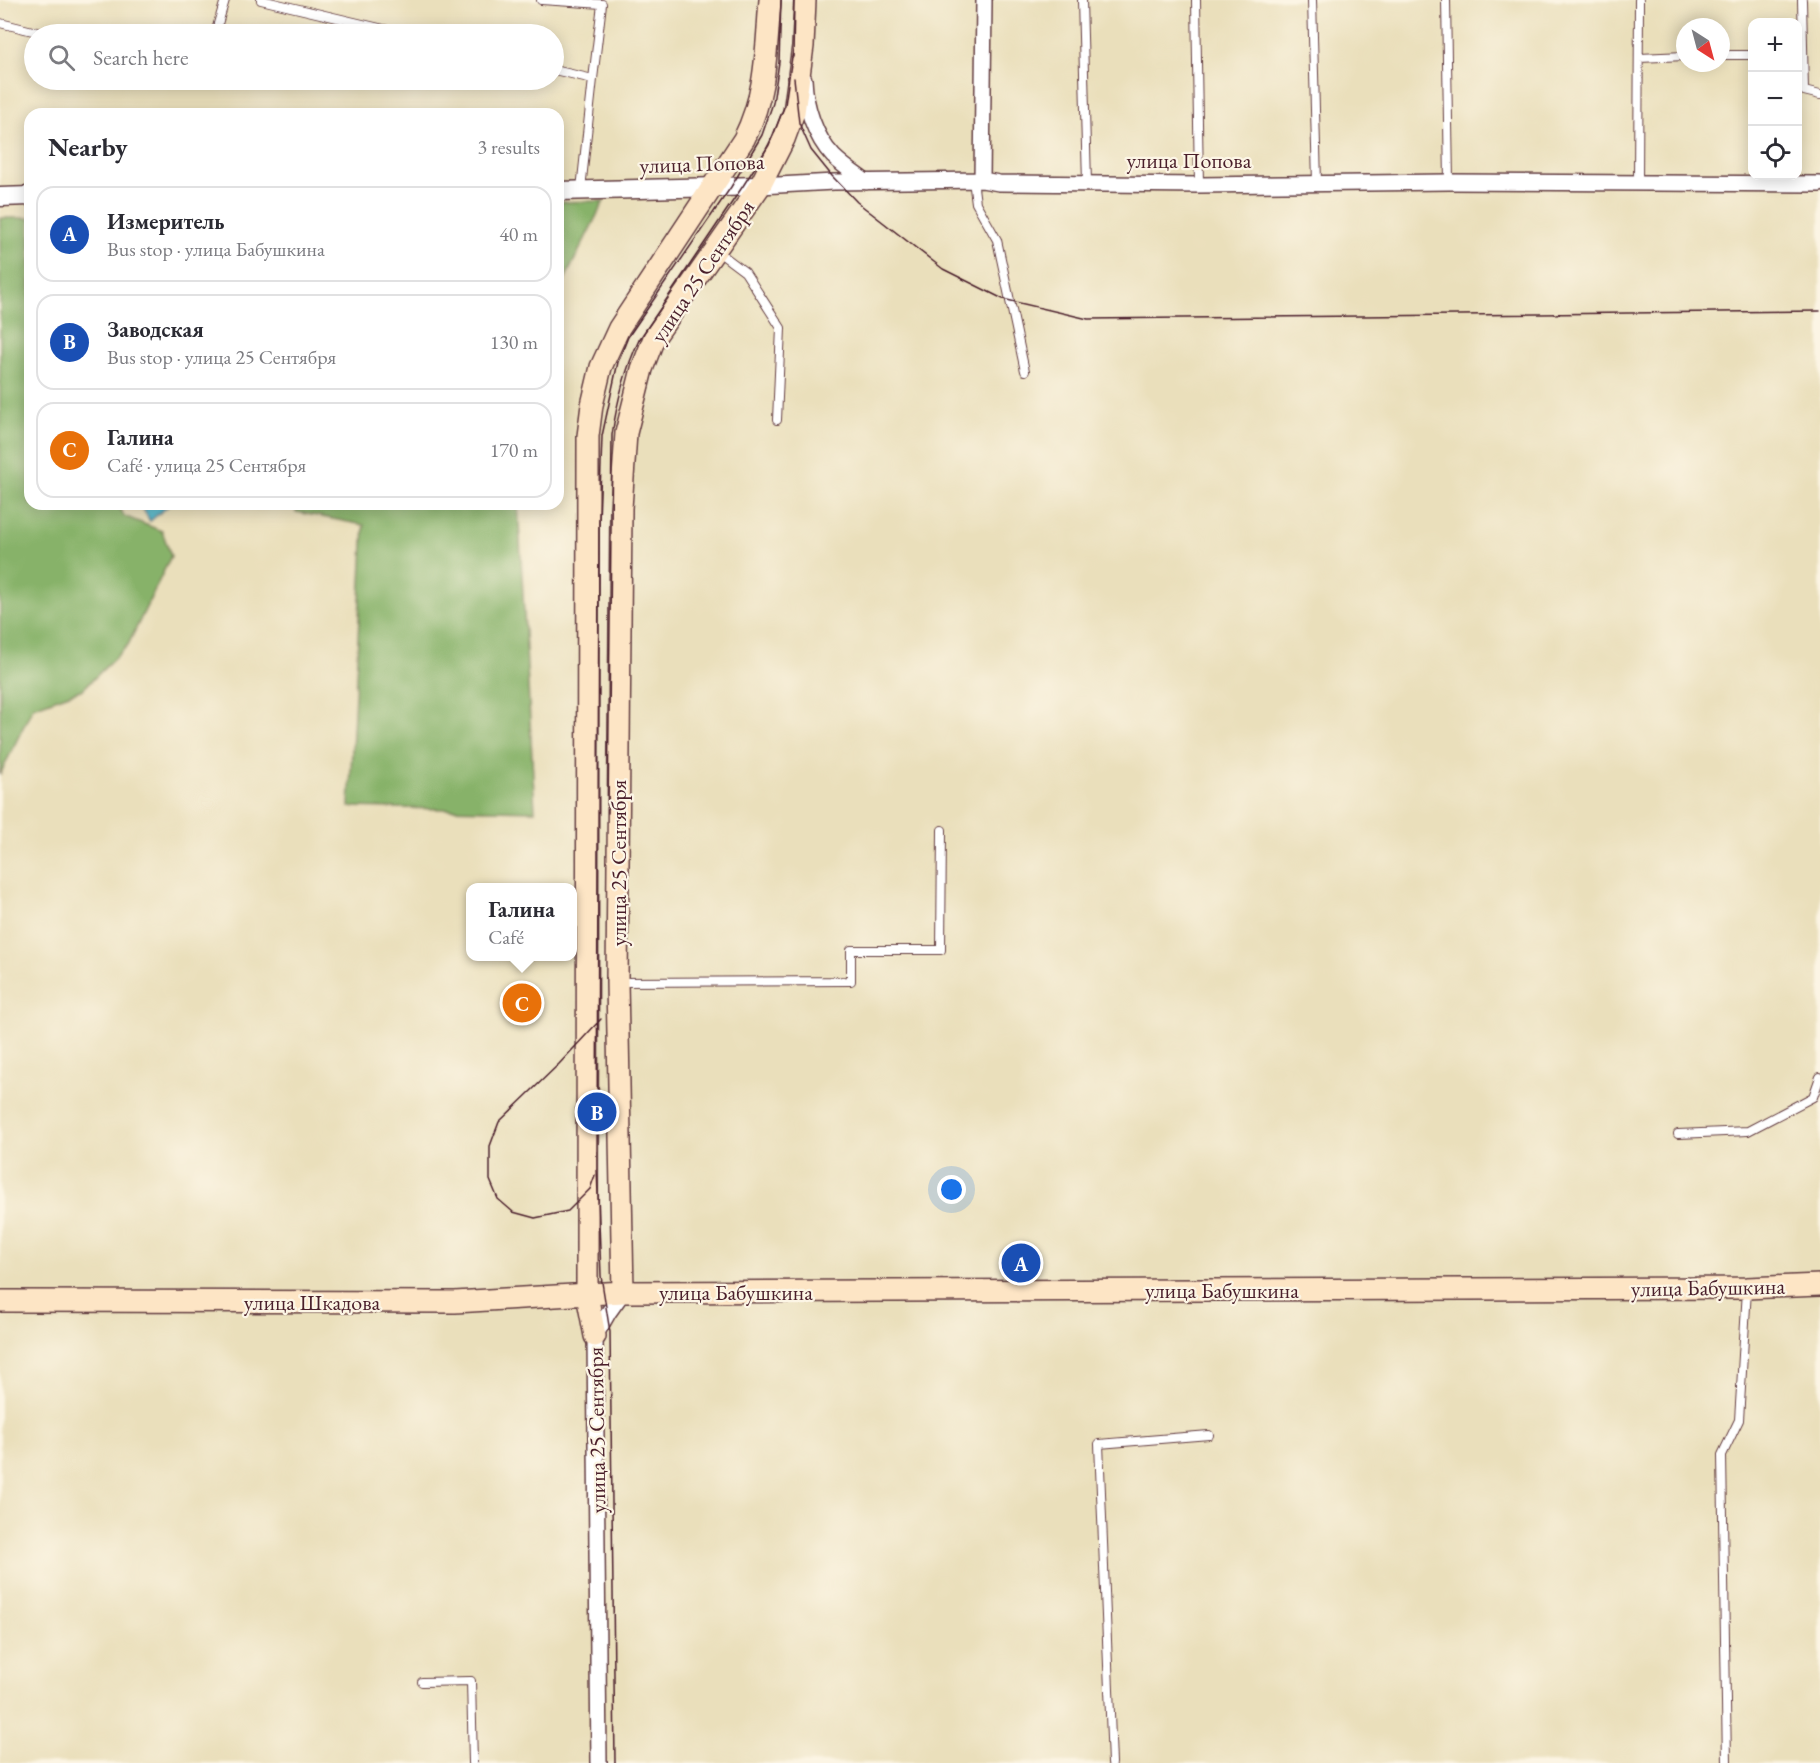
<!DOCTYPE html>
<html lang="en">
<head>
<meta charset="utf-8">
<style>
	body { margin:0; font-family:"EB Garamond",serif; background:#f7f7f7; color:#2b2b33 }
	.controls { position:absolute; right:18px; top:18px; display:grid; overflow:hidden; border-radius:12px; box-shadow:0 3px 15px #0003 }
	.controls button { width:54px; height:54px; display:grid; place-items:center; padding:0; border:0; border-bottom:2px solid #e1e1e2; background:#fff; color:#2b2b33; font:30px sans-serif }
	.compass { position:absolute; left:1676px; top:18px; width:54px; height:54px; border-radius:50%; background:#fff; box-shadow:0 3px 15px #0003; rotate:144deg }
	.you { position:absolute; left:952px; top:1190px; width:21px; height:21px; margin:-15px; border:4px solid #fff; border-radius:50%; background:#1a73e8; box-shadow:0 0 0 9px #1a73e833 }
	.badge { display:grid; place-items:center; width:39px; height:39px; border-radius:50%; background:#b45309; color:#fff; font-size:20px; font-weight:700 }
	.pin { position:absolute; translate:-50% -50%; border:3px solid #fff; box-shadow:0 2px 6px #0006 }
	.popup { position:absolute; left:466px; top:883px; width:111px; height:78px; box-sizing:border-box; display:grid; place-content:center; border-radius:12px; background:#fff; filter:drop-shadow(0 2px 4px #0005); font-size:20px; white-space:nowrap; color:#7c7c81 }
	.popup b { font-size:22px; color:#2b2b33 }
	.popup::after { content:''; position:absolute; left:50%; top:100%; margin-left:-12px; border:12px solid transparent; border-top-color:#fff }
	.list { margin:0; padding:0; list-style:none }
	h2 { display:flex; justify-content:space-between; align-items:center; height:78px; margin:0; padding:0 24px; font-size:26px }
	h2 small { font-size:20px; font-weight:400; color:#7c7c81 }
	.list li { display:grid; grid-template-columns:39px 1fr auto; gap:18px; align-items:center; box-sizing:border-box; height:96px; margin:0 12px 12px; padding:0 12px; border:2px solid #e1e1e2; border-radius:18px }
	.list b { display:block; font-size:22px; white-space:nowrap }
	.list p { margin:0; font-size:20px; white-space:nowrap; color:#7c7c81 }
	.list em { font-size:20px; font-style:normal; color:#7c7c81 }
	.icon { flex:none; width:33px; height:33px; fill:none; stroke:currentColor; stroke-width:2; stroke-linecap:round; stroke-linejoin:round }
	.map { position:relative; flex:none; width:1820px; height:1763px; overflow:hidden }
	.search { position:absolute; background:#fff; box-shadow:0 3px 15px #0003; left:24px; top:24px; width:540px; height:66px; display:flex; align-items:center; gap:15px; box-sizing:border-box; padding:0 21px; border-radius:33px; color:#7c7c81; font-size:22px }
	.panel { position:absolute; background:#fff; box-shadow:0 3px 15px #0003; left:24px; top:108px; width:540px; height:402px; border-radius:18px }
	.map>svg:first-child { display:block }
	.forest { fill:#87b269; stroke:#68684a; stroke-width:1.5 }
	.water { fill:#4eb6cb; stroke:#4c6a7b; stroke-width:1.5 }
	.lines { fill:none; stroke-linecap:round; stroke-linejoin:round }
	.service-casing { stroke:#623c41; stroke-width:10 }
	.minor-casing { stroke:#623c41; stroke-width:18 }
	.tertiary-casing { stroke:#623c41; stroke-width:21 }
	.secondary-casing { stroke:#623c41; stroke-width:24 }
	.service { stroke:#fff; stroke-width:8 }
	.minor { stroke:#fff; stroke-width:15 }
	.tertiary { stroke:#fff; stroke-width:18 }
	.secondary { stroke:#fde5c5; stroke-width:21 }
	.tram { stroke:#4a1f2b; stroke-width:1.5 }
	.labels { text-anchor:middle; stroke-width:4.5; stroke-linejoin:round; paint-order:stroke }
	.street-label { font-size:22px; fill:#4a1f2b; stroke:#fcf5e5 }
</style>
</head>
<body>
<div class="map">
<svg width="1820" height="1763" viewBox="0 0 1820 1763">
	<rect width="100%" height="100%" fill="#fcf5e5"/>
	<filter id="ink" filterUnits="userSpaceOnUse"><feTurbulence type="fractalNoise" baseFrequency=".0167" numOctaves="2"/><feDisplacementMap in="SourceGraphic" scale="12" xChannelSelector="R" yChannelSelector="G"/><feConvolveMatrix kernelMatrix="1 2 1 2 8 2 1 2 1" color-interpolation-filters="sRGB"/></filter>
	<filter id="wash" filterUnits="userSpaceOnUse"><feTurbulence type="fractalNoise" baseFrequency=".008" numOctaves="4" result="noise"/><feDisplacementMap in="SourceGraphic" scale="24" xChannelSelector="R" yChannelSelector="G"/><feGaussianBlur stdDeviation="1.35" result="paint"/><feColorMatrix in="noise" values="0 0 0 0 0 0 0 0 0 0 0 0 0 0 0 0 0 1.4 0 .05"/><feComposite in="paint" operator="in"/></filter>
	<g filter="url(#wash)">
		<rect width="100%" height="100%" fill="#eadfbb"/>
		<path class="forest" d="M 604,201 L 558,293 L 558,202 Z
			M 0,218 L 30,218 L 30,504 L 117,504 L 124,516 L 162,531 L 171,556 L 128,645 L 83,689 L 33,707 L 0,775 Z
			M 296,504 L 518,504 L 535,811 L 349,807 L 364,525 L 296,512 Z"/>
		<path class="water" d="M 140,504 L 170,504 L 150,521 Z"/>
	</g>
	<g filter="url(#ink)">
		<g class="lines">
			<defs>
				<path id="service" d="M 261,0 L 405,34
					M 541,0 L 602,4 L 593,79
					M 1082,0 L 1087,183
					M 1196,0 L 1199,185
					M 1312,0 L 1317,183
					M 1446,0 L 1449,182
					M 1802,0 L 1804,91 L 1820,95
					M 0,23 L 45,34
					M 215,34 L 225,0
					M 1721,55 L 1752,55
					M 1639,58 L 1685,56
					M 554,70 L 593,79 L 581,189
					M 973,180 L 976,203 L 997,240 L 1025,371
					M 1638,184 L 1639,0
					M 717,251 L 745,272 L 781,328 L 777,420
					M 619,982 L 851,981 L 851,950 L 941,950 L 942,830
					M 1678,1134 L 1748,1131 L 1813,1097 L 1820,1077
					M 422,1682 L 471,1681 L 473,1763
					M 1112,1763 L 1099,1444 L 1209,1435
					M 1727,1763 L 1722,1455 L 1739,1420 L 1747,1290"/>
				<path id="minor" d="M 804,79 C 805,106 815,137 833,156 C 843,166 855,174 866,182
					M 982,180 L 984,0
					M 760,186 L 834,182 L 982,180 L 999,183 L 1199,185 L 1449,182 L 1820,184
					M 599,1763 L 595,1336 L 608,1313 L 623,1292"/>
				<path id="tertiary" d="M 558,191 L 760,186
					M 0,197 L 30,196"/>
				<path id="secondary" d="M 623,1292 L 617,982 L 621,508 L 626,433 L 642,369 L 654,338 L 760,186 L 784,139 L 794,112 L 803,46 L 805,0
					M 0,1301 L 455,1302 L 623,1292 L 1747,1288 L 1820,1285
					M 595,1336 L 587,1295 L 588,436 L 592,405 L 601,367 L 619,328 L 744,139 C 767,93 766,50 770,0"/>
			</defs>
			<use href="#service" class="service-casing"/>
			<use href="#minor" class="minor-casing"/>
			<use href="#tertiary" class="tertiary-casing"/>
			<use href="#secondary" class="secondary-casing"/>
			<use href="#service" class="service"/>
			<use href="#minor" class="minor"/>
			<use href="#tertiary" class="tertiary"/>
			<use href="#secondary" class="secondary"/>
			<path class="tram" d="M 793,57 L 794,0
				M 794,78 L 799,123 L 811,150 L 832,176 L 857,202 L 943,269 L 1003,299 L 1088,319 L 1820,311
				M 608,813 L 612,435 C 617,402 625,370 639,340 L 743,186 L 769,145 L 785,105 L 793,50
				M 595,1175 L 590,1189 L 568,1211 L 535,1218 L 513,1212 L 498,1199 L 490,1180 L 490,1146 L 499,1122 L 559,1064 L 601,1019
				M 615,1763 L 610,1332 L 601,1276 L 597,1168 L 599,522 L 602,436 L 618,362 L 628,337 L 731,187 L 762,135 L 773,103 L 779,62 L 781,0"/>
		</g>
	</g>
	<g class="labels">
		<g class="street-label">
			<text x="1189" y="168">улица Попова</text>
			<text transform="translate(702 163) rotate(-2)" y="8">улица Попова</text>
			<text transform="translate(702 271) rotate(-56)" y="8">улица 25 Сентября</text>
			<text transform="translate(618 863) rotate(-90)" y="8">улица 25 Сентября</text>
			<text transform="translate(1708 1287) rotate(-1)" y="8">улица Бабушкина</text>
			<text x="1222" y="1298">улица Бабушкина</text>
			<text x="736" y="1300">улица Бабушкина</text>
			<text x="312" y="1310">улица Шкадова</text>
			<text transform="translate(596 1430) rotate(-91)" y="8">улица 25 Сентября</text>
		</g>
	</g>
</svg>
<div class="controls">
<button>+</button>
<button>−</button>
<button><svg class="icon" aria-label="locate" viewBox="0 0 24 24"><circle cx="12" cy="12" r="6"/><path d="M12 2v4M12 18v4M2 12h4M18 12h4"/></svg></button>
</div>
<svg class="compass" viewBox="-18 -18 36 36"><path d="M0-13l5 13h-10z" fill="#e53935"/><path d="M0 13l5-13h-10z" fill="#7c7c81"/></svg>
<div class="you"></div>
<div class="pin badge" style="left:1021px;top:1263px;background:#1a4fb4">A</div>
<div class="pin badge" style="left:597px;top:1112px;background:#1a4fb4">B</div>
<div class="pin badge" style="left:522px;top:1003px;background:#e8710a">C</div>
<div class="popup"><b>Галина</b>Café</div>
<div class="search"><svg class="icon" aria-label="search" viewBox="0 0 24 24"><circle cx="10" cy="10" r="6"/><path d="M15 15l6 6"/></svg>Search here</div>
<section class="panel">
<h2>Nearby<small>3 results</small></h2>
<ul class="list">
<li><span class="badge" style="background:#1a4fb4">A</span><div><b>Измеритель</b><p>Bus stop · улица Бабушкина</p></div><em>40 m</em></li>
<li><span class="badge" style="background:#1a4fb4">B</span><div><b>Заводская</b><p>Bus stop · улица 25 Сентября</p></div><em>130 m</em></li>
<li><span class="badge" style="background:#e8710a">C</span><div><b>Галина</b><p>Café · улица 25 Сентября</p></div><em>170 m</em></li>
</ul>
</section>
</div>
</body>
</html>
